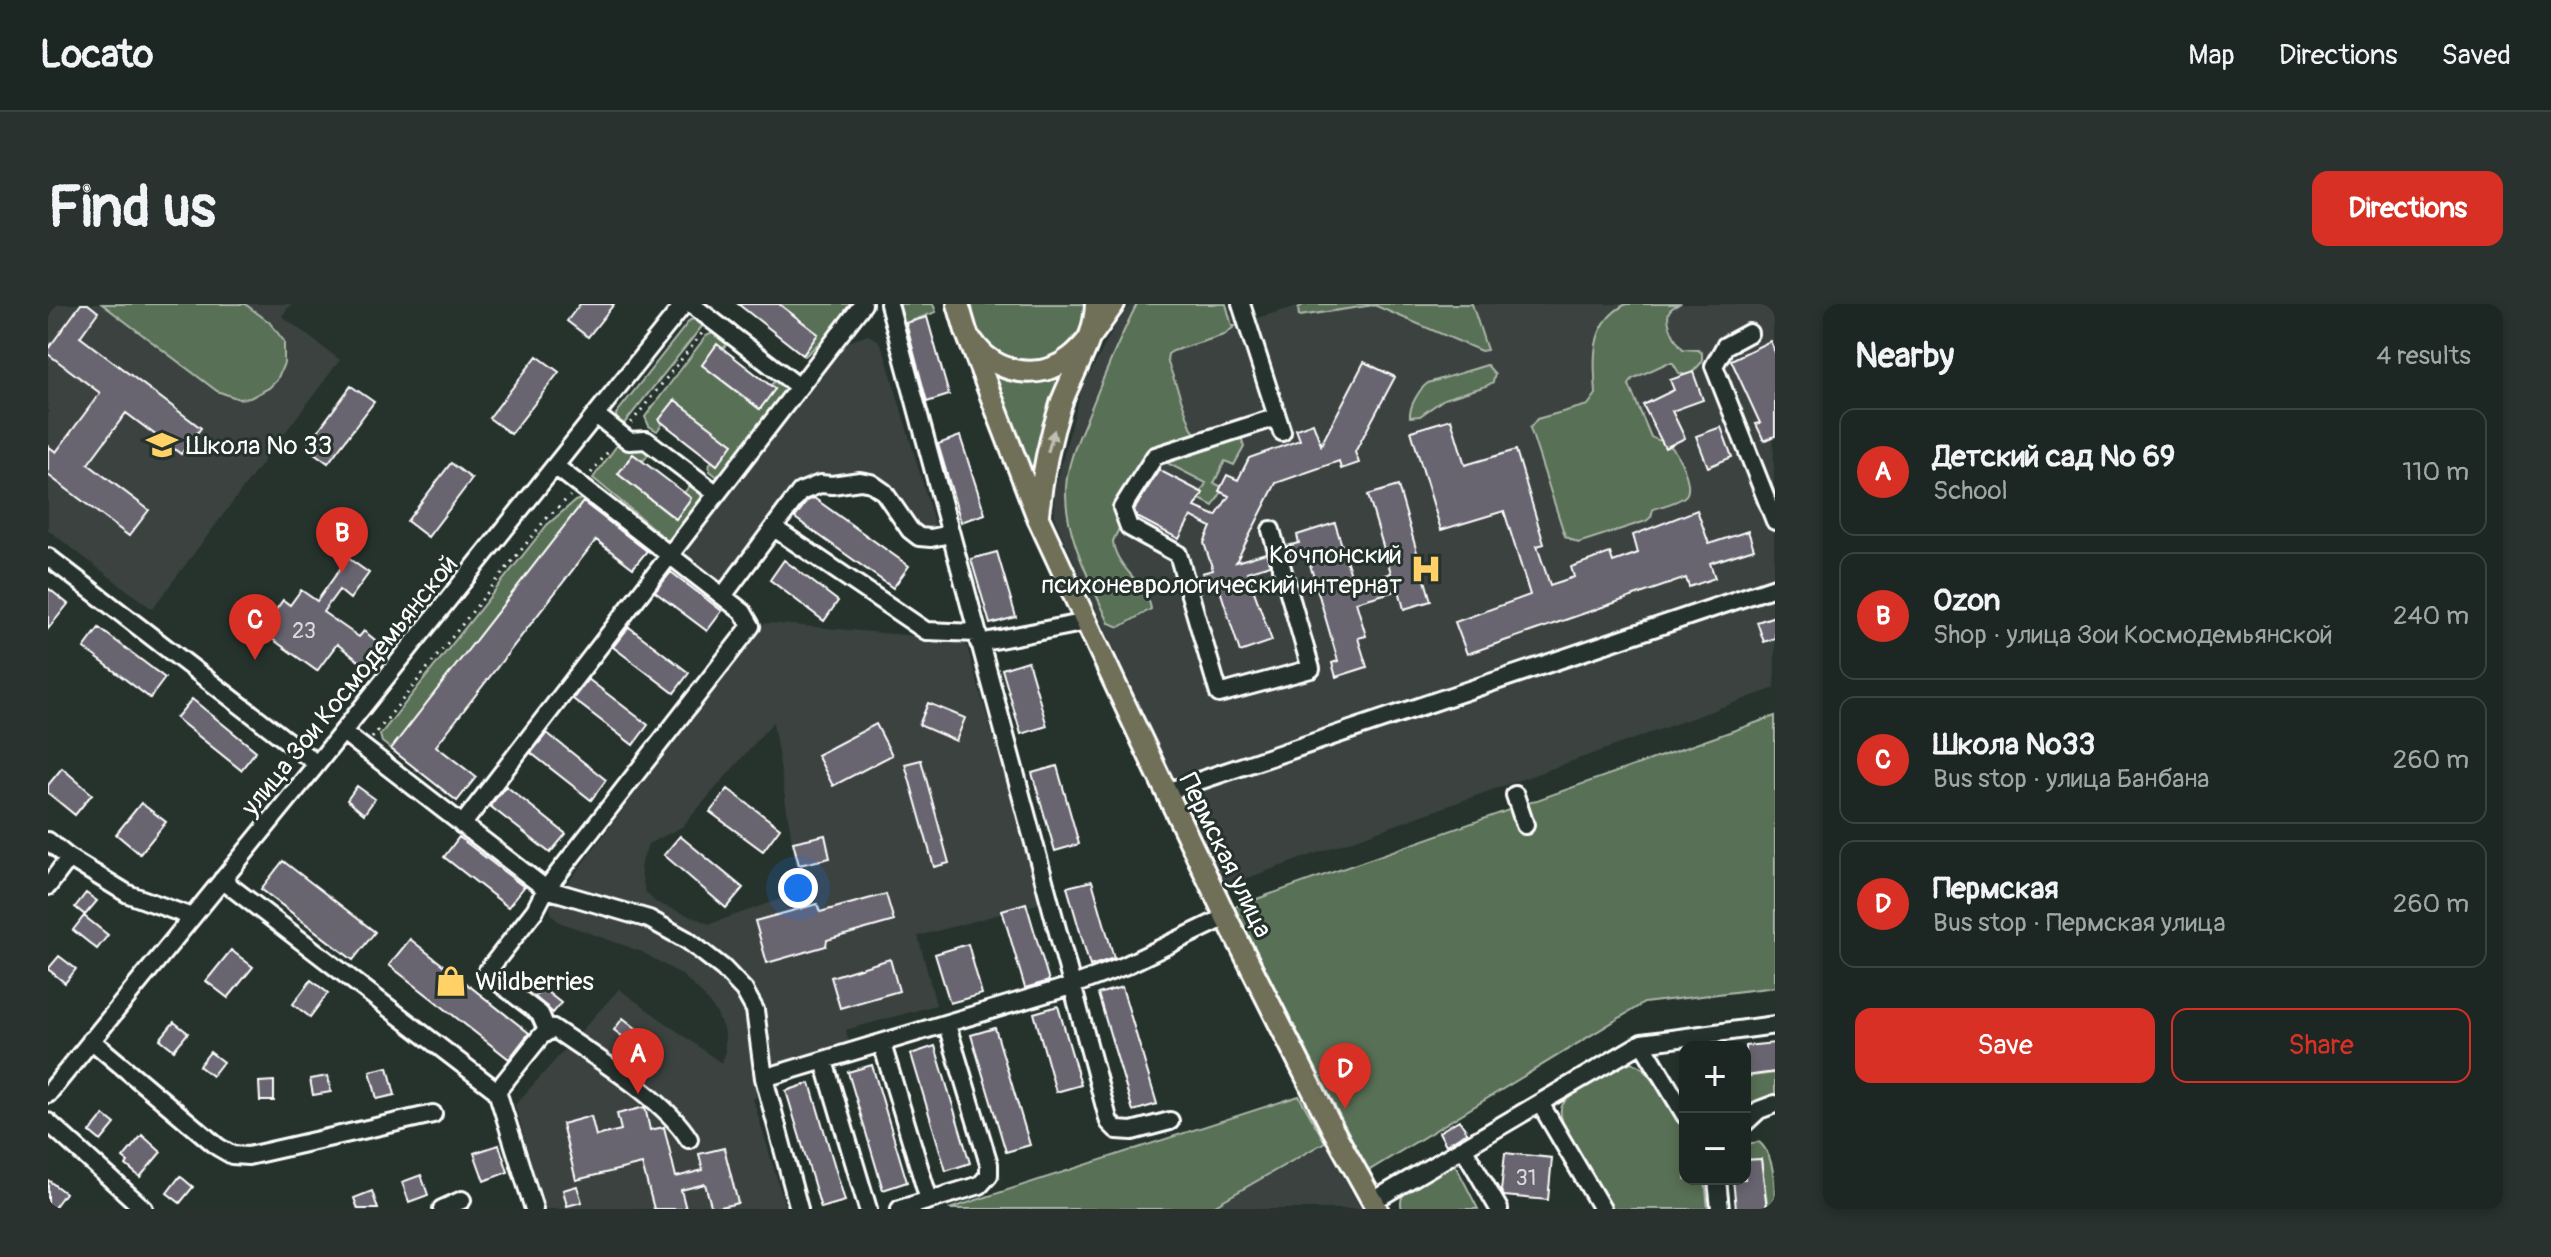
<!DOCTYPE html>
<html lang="en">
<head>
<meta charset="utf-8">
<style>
	body { margin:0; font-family:Pangolin,sans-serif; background:#29322f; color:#f1f3f6 }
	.controls { position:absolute; right:24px; bottom:24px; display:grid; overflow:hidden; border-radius:16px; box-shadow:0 4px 12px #0003 }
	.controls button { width:72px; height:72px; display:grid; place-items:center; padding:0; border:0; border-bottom:2px solid #3a4340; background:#1c2622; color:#f1f3f6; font:40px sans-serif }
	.you { position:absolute; left:750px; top:584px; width:28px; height:28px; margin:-20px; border:6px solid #fff; border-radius:50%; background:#1a73e8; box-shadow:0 0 0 12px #1a73e833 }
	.badge { display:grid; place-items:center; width:52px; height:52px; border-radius:50%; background:#d93025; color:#fff; font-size:26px; font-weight:700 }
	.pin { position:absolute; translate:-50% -66px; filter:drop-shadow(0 2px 4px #0008) }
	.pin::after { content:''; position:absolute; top:42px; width:28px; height:24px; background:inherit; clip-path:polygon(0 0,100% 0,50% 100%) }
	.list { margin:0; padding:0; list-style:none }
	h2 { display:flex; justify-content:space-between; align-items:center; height:104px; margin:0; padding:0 32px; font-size:34px }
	h2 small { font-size:26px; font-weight:400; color:#a0a5a5 }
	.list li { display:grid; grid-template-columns:52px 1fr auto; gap:24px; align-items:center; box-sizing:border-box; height:128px; margin:0 16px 16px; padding:0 16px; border:2px solid #3a4340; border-radius:16px }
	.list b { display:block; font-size:30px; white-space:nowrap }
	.list p { margin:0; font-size:26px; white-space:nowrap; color:#a0a5a5 }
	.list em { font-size:26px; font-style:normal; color:#a0a5a5 }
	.actions { display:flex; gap:16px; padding:24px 32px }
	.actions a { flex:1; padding:18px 0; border:2px solid #d93025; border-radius:16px; text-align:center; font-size:28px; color:#d93025 }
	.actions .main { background:#d93025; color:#fff }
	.map { position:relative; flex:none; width:1727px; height:905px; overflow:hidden; border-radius:16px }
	header { display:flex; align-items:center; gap:48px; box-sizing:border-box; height:112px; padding:0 40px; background:#1c2622; border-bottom:2px solid #3a4340 }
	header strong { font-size:38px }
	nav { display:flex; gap:44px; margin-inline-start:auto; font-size:28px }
	.intro { display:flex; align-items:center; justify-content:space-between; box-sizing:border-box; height:192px; padding:0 48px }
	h1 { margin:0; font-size:56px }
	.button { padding:20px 36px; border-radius:16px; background:#d93025; color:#fff; font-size:28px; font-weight:700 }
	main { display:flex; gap:48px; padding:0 48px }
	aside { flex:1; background:#1c2622; border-radius:16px; box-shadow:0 4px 12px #0003 }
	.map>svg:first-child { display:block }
	.built { fill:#3a4241; fill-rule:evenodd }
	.green { fill:#586f54; stroke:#acb7aa; stroke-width:2 }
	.building { fill:#686571; stroke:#fff; stroke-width:2 }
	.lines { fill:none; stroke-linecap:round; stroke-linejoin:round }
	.minor-casing { stroke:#fff; stroke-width:22 }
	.major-casing { stroke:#fff; stroke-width:26 }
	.path { stroke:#fff; stroke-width:3; stroke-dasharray:2 6; stroke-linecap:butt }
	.minor { stroke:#26332d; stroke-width:16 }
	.major { stroke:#706f59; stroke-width:20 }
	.oneway { fill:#bfbeb4 }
	.labels { text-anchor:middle; stroke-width:6; stroke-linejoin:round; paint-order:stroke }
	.number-label { font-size:22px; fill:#d9d8dc }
	.poi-label { font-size:26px; fill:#fff; stroke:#26332d; text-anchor:start }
	.street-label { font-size:26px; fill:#fff; stroke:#26332d }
</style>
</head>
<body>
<header>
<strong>Locato</strong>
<nav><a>Map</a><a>Directions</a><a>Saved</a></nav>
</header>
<div class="intro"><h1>Find us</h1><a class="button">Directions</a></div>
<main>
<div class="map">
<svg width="1727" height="905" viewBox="0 0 1727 905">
	<rect width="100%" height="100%" fill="#26332d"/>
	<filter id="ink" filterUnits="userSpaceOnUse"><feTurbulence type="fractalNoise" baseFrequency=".0125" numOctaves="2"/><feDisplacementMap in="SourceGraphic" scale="16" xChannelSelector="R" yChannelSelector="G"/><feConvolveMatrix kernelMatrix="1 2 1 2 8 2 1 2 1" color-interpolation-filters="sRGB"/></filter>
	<g filter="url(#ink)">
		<path class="built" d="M 9,0 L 243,0 L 234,12 L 292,56 L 104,305 L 0,226 L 0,12 Z
			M 1083,0 L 1179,0 L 1188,20 L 1257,0 L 1725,0 L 1727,384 L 1175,583 L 1007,216 L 1006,188 L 1033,86 L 1067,22 Z
			M 820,31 L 830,36 L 836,47 L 887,221 L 884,226 L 873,228 L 840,184 L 772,174 L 680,276 L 673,280 L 663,277 L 639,255 L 639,245 L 792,48 L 800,38 Z
			M 722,319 L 913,336 L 918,339 L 993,599 L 870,632 L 888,701 L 798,726 L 805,757 L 732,778 L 705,795 L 738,905 L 496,905 L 467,801 L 571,685 L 673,759 L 677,751 L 677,730 L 669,710 L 655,691 L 634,671 L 594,648 L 511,618 L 504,611 L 502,603 L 705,331 L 715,320 ZM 725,418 L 752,588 L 662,620 L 607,598 L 597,587 L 592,564 L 600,540 L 634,523 Z
			M 1277,838 L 1313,905 L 1156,905 Z"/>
		<path class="green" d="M 54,0 L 197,0 L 221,18 L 236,37 L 236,59 L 229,76 L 221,84 L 202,94 L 191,95 L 169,87 Z
			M 731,0 L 806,0 L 784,27 L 757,52 L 755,51 L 770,30 Z
			M 849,0 L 885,0 L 888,8 L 855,20 Z
			M 924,0 L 1039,0 C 1028,80 927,75 924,0 Z
			M 1089,0 L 1178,0 L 1184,22 L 1187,22 L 1176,31 L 1125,47 L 1120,50 L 1119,56 L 1144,125 L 1148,130 L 1154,133 L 1193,132 L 1196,143 L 1186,161 L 1177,157 L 1166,179 L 1176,184 L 1165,202 L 1150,194 L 1158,179 L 1106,152 L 1065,237 C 1067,264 1099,279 1103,305 L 1072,323 L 1061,319 C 1043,278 1016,230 1018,184 C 1019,156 1034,127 1044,102 C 1058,67 1072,33 1089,0 Z
			M 1257,0 L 1424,0 L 1439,46 L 1433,47 L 1326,1 L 1251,12 L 1250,4 Z
			M 1578,0 L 1631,0 C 1628,2 1622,4 1621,8 C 1617,18 1628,38 1635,45 L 1650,46 L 1654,49 L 1654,58 L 1641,72 L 1631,69 L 1625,59 L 1619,59 L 1584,75 L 1581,81 L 1603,133 C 1608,136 1616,137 1621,141 C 1630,147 1648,185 1636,193 C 1628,199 1614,202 1605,205 L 1603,213 L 1598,217 L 1530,239 L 1517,232 L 1482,124 L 1489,115 L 1540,101 L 1548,90 C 1546,54 1541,20 1578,0 Z
			M 649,15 L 656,20 L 575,121 L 569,117 L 568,110 L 642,16 Z
			M 665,29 L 680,39 L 675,45 L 669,41 L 654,61 L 711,105 L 727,85 L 723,81 L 728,75 L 741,86 L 672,175 L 662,167 L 661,161 L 664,157 L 669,161 L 684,140 L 627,96 L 611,116 L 615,119 L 609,127 L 601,122 L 597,113 L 658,32 Z
			M 1439,61 L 1447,70 L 1445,78 L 1438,82 L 1396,95 L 1372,112 L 1362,113 C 1361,103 1371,85 1380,79 Z
			M 945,71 C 968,80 988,82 1011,72 L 983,170 Z
			M 570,140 L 579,145 L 594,143 L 602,149 L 595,157 L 585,150 L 570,170 L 627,215 L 643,195 L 636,189 L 643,180 L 652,187 L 655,201 L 623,242 L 615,237 L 612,230 L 545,174 Z
			M 539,193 L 343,445 L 334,438 L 332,431 L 499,221 L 527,197 Z
			M 1727,412 L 1727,683 L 1596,699 L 1320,867 L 1186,603 Z
			M 1584,758 L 1596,765 L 1637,823 L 1637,875 L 1657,875 L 1660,905 L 1565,905 L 1515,819 C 1513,812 1511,806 1515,800 C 1525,782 1565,764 1584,758 Z
			M 1727,769 L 1727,796 L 1705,799 L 1697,808 L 1697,773 Z
			M 1251,792 L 1277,838 L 1160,905 L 901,905 Z
			M 1711,838 C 1727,851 1727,883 1727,905 L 1720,905 L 1713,855 L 1697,856 L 1697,840 Z
			M 1401,858 L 1407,860 L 1430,905 L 1354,905 C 1346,882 1385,868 1401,858 Z"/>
		<path class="building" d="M 33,0 L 40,0 L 50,8 L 32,33 L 153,124 L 133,150 L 78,109 L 40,160 L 101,206 L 81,232 L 0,171 L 0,142 L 8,148 L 52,89 L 0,50 L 0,45 Z
			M 532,0 L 566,0 L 540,33 L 519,17 Z
			M 690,0 L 731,0 L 770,30 L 755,51 Z
			M 879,13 L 901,91 L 879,98 L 858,19 Z
			M 1722,37 L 1727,48 L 1727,132 L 1716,137 L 1708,120 L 1712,119 L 1683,56 Z
			M 669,40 L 727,85 L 712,105 L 654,61 Z
			M 489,52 L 511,68 L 463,130 L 441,114 Z
			M 1316,58 L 1347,73 L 1307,148 L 1311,159 L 1293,165 L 1291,157 L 1228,179 L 1188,258 L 1218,249 L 1222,261 L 1199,268 L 1224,337 L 1192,348 L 1171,283 L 1160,287 L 1154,269 L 1165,266 L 1156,239 L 1163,223 L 1143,212 L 1131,235 L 1089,213 L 1086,206 L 1111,166 L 1155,189 L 1147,203 L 1168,212 L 1181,192 L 1171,187 L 1179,171 L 1190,176 L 1201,154 L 1252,136 L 1248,125 L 1265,119 L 1273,141 Z
			M 1645,68 L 1655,96 L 1624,107 L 1637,134 L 1617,144 L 1595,101 L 1626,86 L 1622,76 Z
			M 303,82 L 326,98 L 280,159 L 258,143 Z
			M 627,96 L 685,140 L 669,161 L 611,116 Z
			M 1403,115 L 1417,161 L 1468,146 L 1496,240 L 1489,242 L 1502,281 L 1526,273 L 1523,263 L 1562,249 L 1565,258 L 1590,249 L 1585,231 L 1649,206 L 1661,240 L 1700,227 L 1706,245 L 1662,259 L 1667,274 L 1641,283 L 1638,274 L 1419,350 L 1407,318 L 1482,291 L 1456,207 L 1393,226 L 1363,127 Z
			M 1673,123 L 1684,153 L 1660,163 L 1648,132 Z
			M 912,132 L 937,210 L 913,218 L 890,140 Z
			M 585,150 L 643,194 L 628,215 L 570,170 Z
			M 403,159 L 424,175 L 380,233 L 359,217 Z
			M 1350,182 L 1383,297 L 1356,305 L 1351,286 L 1308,298 L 1318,332 L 1310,334 L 1319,363 L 1288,373 L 1284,359 L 1290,357 L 1259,250 L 1243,255 L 1239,242 L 1251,239 L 1249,231 L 1287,219 L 1306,281 L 1343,269 L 1320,191 Z
			M 766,194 L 861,262 L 845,284 L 747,214 L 759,197 Z
			M 535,198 L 599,247 L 585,264 L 548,236 L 388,442 L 428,473 L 409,497 L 343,445 Z
			M 949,248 L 968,313 L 942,320 L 923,255 Z
			M 300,254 L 321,269 L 302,295 L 291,286 L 275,308 L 311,333 L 316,327 L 332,340 L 316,361 L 289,340 L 269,367 L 213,327 L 235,296 L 242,301 L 253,286 L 269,297 Z
			M 736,256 L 790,297 L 776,317 L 722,276 Z
			M 623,268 L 674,307 L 659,327 L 607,288 Z
			M 0,284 L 20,300 L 0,325 Z
			M 1727,312 L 1727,334 L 1716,338 L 1709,318 Z
			M 581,323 L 641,369 L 626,389 L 565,343 Z
			M 51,324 L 117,374 L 102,394 L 36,344 Z
			M 980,357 L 999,422 L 973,430 L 954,365 Z
			M 540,375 L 600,421 L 585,441 L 525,395 Z
			M 144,395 L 208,447 L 193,466 L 128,414 Z
			M 880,399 L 917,414 L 908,437 L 871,421 Z
			M 828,420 L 844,451 L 785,482 L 769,451 Z
			M 499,429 L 558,476 L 543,496 L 483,449 Z
			M 873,456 L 901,559 L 886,563 L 857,460 Z
			M 1009,462 L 1031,540 L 1007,547 L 984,469 Z
			M 14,464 L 44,490 L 27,511 L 0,489 L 0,481 Z
			M 309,482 L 327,495 L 316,510 L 299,496 Z
			M 458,482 L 518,530 L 502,549 L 442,502 Z
			M 680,485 L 732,524 L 715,547 L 662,508 Z
			M 93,499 L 118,518 L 92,550 L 68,530 Z
			M 777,531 L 782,554 L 751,561 L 745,538 Z
			M 632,532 L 695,584 L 678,604 L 616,551 Z
			M 411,533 L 476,583 L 460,603 L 396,553 Z
			M 235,557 L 327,628 L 305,656 L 213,585 Z
			M 1044,577 L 1066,654 L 1042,662 L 1019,583 Z
			M 38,589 L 49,597 L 37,611 L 27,603 Z
			M 838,590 L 846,617 L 779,636 L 778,642 L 719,659 L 707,617 L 769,600 L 772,608 Z
			M 978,599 L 1001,677 L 977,684 L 954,606 Z
			M 36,612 L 60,631 L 49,645 L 25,626 Z
			M 362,635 L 481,729 L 461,755 L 341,661 Z
			M 920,640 L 934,690 L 902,699 L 887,650 Z
			M 183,646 L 205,663 L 180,694 L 158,677 Z
			M 11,652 L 28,665 L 17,679 L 0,665 Z
			M 842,655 L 851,687 L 792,704 L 783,673 Z
			M 263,676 L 280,689 L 262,713 L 245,700 Z
			M 1074,683 L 1109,800 L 1085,807 L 1050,690 Z
			M 494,684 L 513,699 L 505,709 L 487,693 Z
			M 1010,702 L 1033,781 L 1008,788 L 986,709 Z
			M 575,714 L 598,732 L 590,744 L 566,726 Z
			M 126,718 L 140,729 L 126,746 L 112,735 Z
			M 947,724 L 982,841 L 958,848 L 923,731 Z
			M 1727,739 L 1727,768 L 1697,772 L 1697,742 Z
			M 887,742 L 922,859 L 898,867 L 863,750 Z
			M 162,748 L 175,758 L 164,772 L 151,762 Z
			M 824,761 L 859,878 L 835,886 L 800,768 Z
			M 340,763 L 347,791 L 329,795 L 322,767 Z
			M 280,772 L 283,788 L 265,791 L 262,775 Z
			M 226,777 L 226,797 L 212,797 L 211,778 Z
			M 762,779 L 797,897 L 773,904 L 738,787 Z
			M 597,803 L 602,826 L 616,823 L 628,873 L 655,866 L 651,850 L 676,844 L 690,899 L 664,905 L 657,880 L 633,886 L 638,905 L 606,905 L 594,860 L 528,876 L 514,820 L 543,812 L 548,832 L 573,826 L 569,810 Z
			M 56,811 L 67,820 L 53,837 L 42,828 Z
			M 1411,816 L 1419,828 L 1398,841 L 1391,828 Z
			M 94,831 L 113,848 L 92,873 L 78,861 L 80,858 L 75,854 Z
			M 451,841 L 460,868 L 436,877 L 426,849 Z
			M 1457,849 L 1504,854 L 1500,896 L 1456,892 L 1453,887 Z
			M 1713,855 L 1719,905 L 1688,905 L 1685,875 L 1697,875 L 1697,856 Z
			M 373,871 L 380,891 L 361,898 L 354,878 Z
			M 132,872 L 145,883 L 132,899 L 119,889 Z
			M 0,876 L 17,889 L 5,905 L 0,905 Z
			M 529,882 L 534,898 L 519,902 L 515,886 Z
			M 324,887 L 330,905 L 310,905 L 306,894 Z"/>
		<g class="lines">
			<defs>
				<path id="minor" d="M 643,0 L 751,83
					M 841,0 L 1061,818 L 1069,826 L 1084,827 L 1122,817
					M 1193,0 L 1234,128
					M 1701,29 L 1677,42 L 1666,62 L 1727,217
					M 548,111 L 581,137 L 598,136 L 602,139 L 669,190
					M 726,224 L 878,327 L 929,329
					M 1223,226 L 1263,365 L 1171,390 L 1130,250 L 1081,223 L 1074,204 L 1107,152 L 1229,113
					M 0,253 L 269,460
					M 675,292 L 752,188 L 772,180 L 784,181 L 812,177 L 823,179 L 836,188 L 862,226 L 871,233 L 883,234 L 902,230
					M 931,339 L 1039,318
					M 295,428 L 498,585 L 703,322 L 695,308 L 507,162
					M 1118,488 L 1727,283
					M 1467,491 L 1477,521
					M 414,521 L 815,0
					M 0,537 L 21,554 L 80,590 L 144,613
					M 174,576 L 449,787 L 486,905
					M 0,582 L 21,554
					M 499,726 L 492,710 L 438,669 L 487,606 L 498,585 L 601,615 L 639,636 L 675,664 L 696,686 L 707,706 L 716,774 L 751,905
					M 43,736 L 170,843 L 184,851 L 200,852 L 385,810
					M 1594,739 L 1727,721
					M 834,740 L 881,896
					M 776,757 L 820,905
					M 716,774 L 1023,682 L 1076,662 L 1178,613
					M 449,787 L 493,732 L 505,724 C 545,752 616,794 641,835
					M 0,790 L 269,460 L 636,0
					M 1492,799 L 1554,905
					M 0,818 L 96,905
					M 1697,819 L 1711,806 L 1727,800
					M 1416,845 L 1451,905
					M 1669,875 L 1672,905
					M 1325,897 L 1594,739 L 1637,811
					M 394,905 L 414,896
					M 852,905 L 932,881 L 941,871 L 941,860 L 899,721"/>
				<path id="major" d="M 910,0 L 918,27 L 990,214 L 1078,403 L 1178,613 L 1285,826 L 1329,905
					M 925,38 C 947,70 992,78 1023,53 C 1040,40 1053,17 1066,0
					M 990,210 C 994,172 1001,136 1013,100 C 1025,67 1047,36 1048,0"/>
			</defs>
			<use href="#minor" class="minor-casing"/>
			<use href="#major" class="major-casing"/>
			<path class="path" d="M 583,119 L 655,28
				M 543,169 L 563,144
				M 324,434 L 497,216 L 522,192"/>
			<use href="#minor" class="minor"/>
			<use href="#major" class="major"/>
		</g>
		<defs><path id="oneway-solid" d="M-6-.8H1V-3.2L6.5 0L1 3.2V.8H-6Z" transform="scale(2)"/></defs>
		<use class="oneway" href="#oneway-solid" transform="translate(1003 137) rotate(-74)"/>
	</g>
	<defs>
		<symbol id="school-bare" viewBox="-9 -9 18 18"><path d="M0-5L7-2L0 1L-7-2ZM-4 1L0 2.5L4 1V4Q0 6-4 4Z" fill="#ffd166" stroke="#26332d" stroke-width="2.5" paint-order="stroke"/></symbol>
		<symbol id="hospital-bare" viewBox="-9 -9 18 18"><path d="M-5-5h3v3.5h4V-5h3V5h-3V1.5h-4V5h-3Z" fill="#ffd166" stroke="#26332d" stroke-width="2.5" paint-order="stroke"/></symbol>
		<symbol id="shop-bare" viewBox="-9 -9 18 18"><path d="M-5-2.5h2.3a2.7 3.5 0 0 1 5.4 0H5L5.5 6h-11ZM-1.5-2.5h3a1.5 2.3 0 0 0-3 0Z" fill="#ffd166" stroke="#26332d" stroke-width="2.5" paint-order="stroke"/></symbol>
	</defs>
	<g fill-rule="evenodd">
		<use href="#school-bare" x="92" y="119" width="44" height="44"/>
		<use href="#hospital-bare" x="1356" y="243" width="44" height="44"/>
		<use href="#shop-bare" x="381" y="655" width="44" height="44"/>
	</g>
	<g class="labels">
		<g class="number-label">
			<text x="256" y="334">23</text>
			<text x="1478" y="881">31</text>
		</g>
		<g class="poi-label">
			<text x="138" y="150">Школа № 33</text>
			<text x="1354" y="259" text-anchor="end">Кочпонский<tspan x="1354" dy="30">психоневрологический интернат</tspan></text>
			<text x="427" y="686">Wildberries</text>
		</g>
		<g class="street-label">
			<text transform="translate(301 381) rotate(-51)" y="9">улица Зои Космодемьянской</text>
			<text transform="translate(1178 551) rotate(64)" y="9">Пермская улица</text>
		</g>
	</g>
</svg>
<div class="controls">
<button>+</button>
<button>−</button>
</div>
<div class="you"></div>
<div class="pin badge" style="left:590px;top:790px">A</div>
<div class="pin badge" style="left:294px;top:269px">B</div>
<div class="pin badge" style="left:207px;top:356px">C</div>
<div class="pin badge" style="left:1297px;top:805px">D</div>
</div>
<aside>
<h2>Nearby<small>4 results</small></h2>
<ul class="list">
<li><span class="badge">A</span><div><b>Детский сад № 69</b><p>School</p></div><em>110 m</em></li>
<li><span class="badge">B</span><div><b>Ozon</b><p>Shop · улица Зои Космодемьянской</p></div><em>240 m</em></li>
<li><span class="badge">C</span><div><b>Школа №33</b><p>Bus stop · улица Банбана</p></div><em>260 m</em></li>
<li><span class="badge">D</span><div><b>Пермская</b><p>Bus stop · Пермская улица</p></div><em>260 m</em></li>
</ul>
<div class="actions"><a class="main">Save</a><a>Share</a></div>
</aside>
</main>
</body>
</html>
